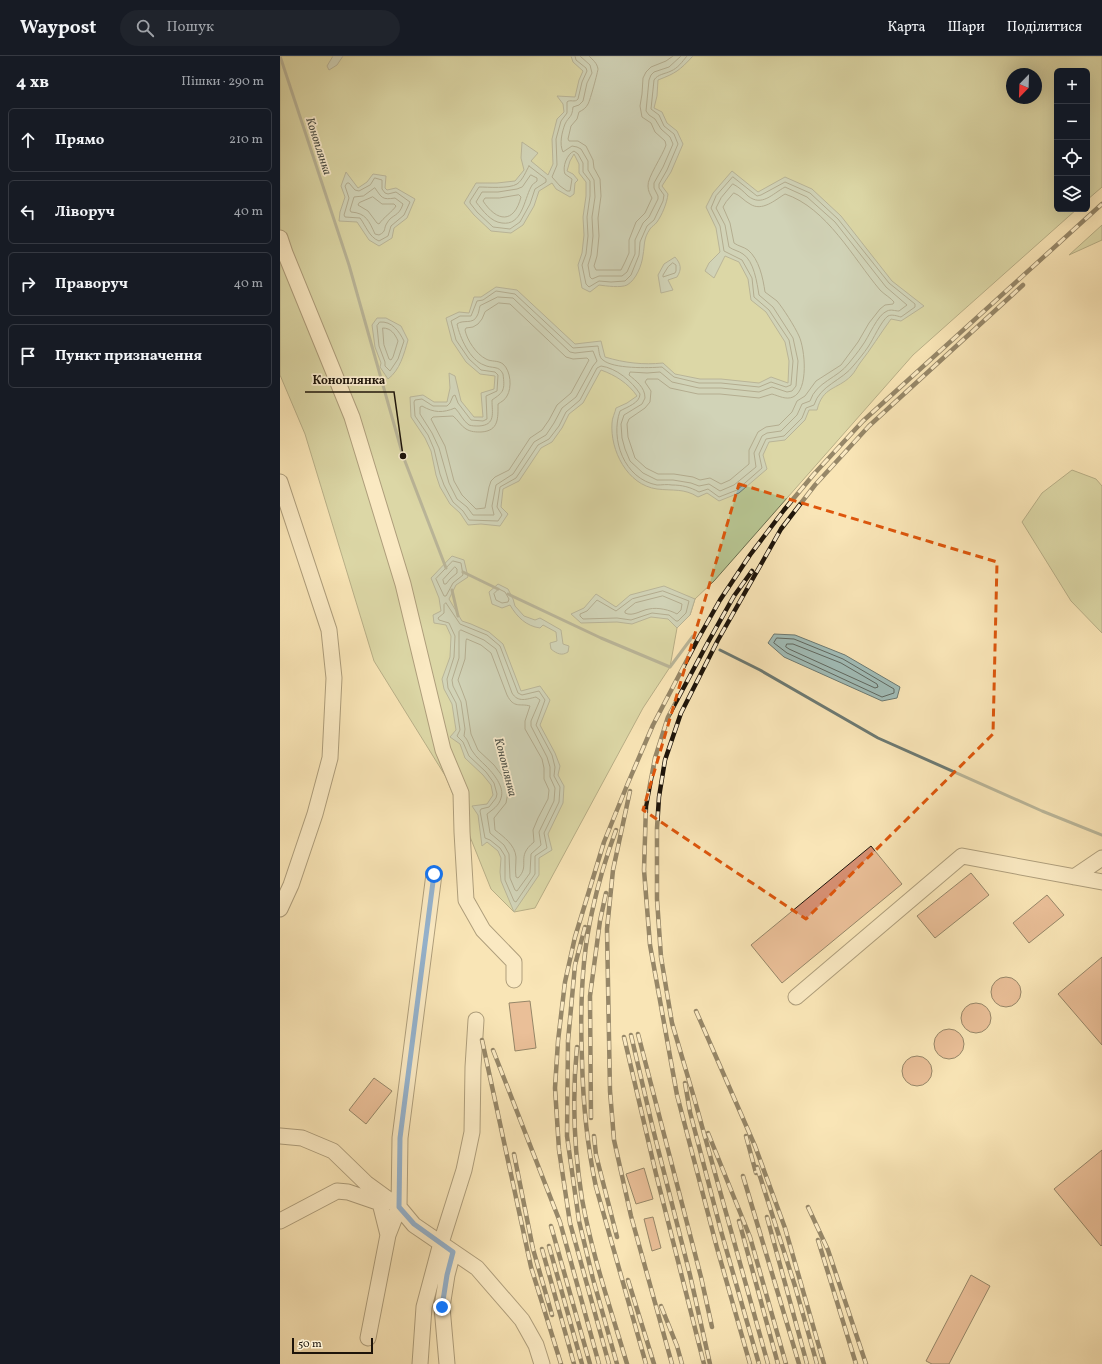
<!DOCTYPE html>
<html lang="uk">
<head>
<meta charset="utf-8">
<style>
	body { margin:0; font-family:Vollkorn,serif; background:#20242c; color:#f1f3f6 }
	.controls { position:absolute; right:12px; top:12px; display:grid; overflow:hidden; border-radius:6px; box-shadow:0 4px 16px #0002 }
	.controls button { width:36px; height:36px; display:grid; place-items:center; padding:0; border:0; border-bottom:1px solid #363941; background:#171b24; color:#f1f3f6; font:20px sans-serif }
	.compass { position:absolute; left:726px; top:12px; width:36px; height:36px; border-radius:50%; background:#171b24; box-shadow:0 4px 16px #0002; rotate:203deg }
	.scale { position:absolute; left:12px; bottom:10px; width:81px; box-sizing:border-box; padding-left:4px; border:2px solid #1d140a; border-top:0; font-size:11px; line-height:14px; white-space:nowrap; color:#1d140a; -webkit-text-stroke:3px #fbeed0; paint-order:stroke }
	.stop { position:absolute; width:12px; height:12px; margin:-9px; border:3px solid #1a73e8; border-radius:50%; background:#fff }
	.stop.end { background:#1a73e8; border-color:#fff; box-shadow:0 1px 4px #0008 }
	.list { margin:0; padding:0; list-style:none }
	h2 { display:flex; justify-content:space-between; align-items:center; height:52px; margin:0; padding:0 16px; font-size:17px }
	h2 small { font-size:13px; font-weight:400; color:#9ea1a6 }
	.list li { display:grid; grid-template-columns:26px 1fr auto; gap:12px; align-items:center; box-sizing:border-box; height:64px; margin:0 8px 8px; padding:0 8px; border:1px solid #363941; border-radius:6px }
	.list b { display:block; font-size:15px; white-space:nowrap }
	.list em { font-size:13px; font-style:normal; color:#9ea1a6 }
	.icon { flex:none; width:22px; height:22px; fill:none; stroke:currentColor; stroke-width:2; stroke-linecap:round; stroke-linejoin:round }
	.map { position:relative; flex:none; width:822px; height:1308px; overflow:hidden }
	header { display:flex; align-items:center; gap:24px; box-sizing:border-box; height:56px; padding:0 20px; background:#171b24; border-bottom:1px solid #363941 }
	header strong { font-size:19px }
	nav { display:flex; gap:22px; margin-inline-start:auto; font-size:14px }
	.search { width:280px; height:36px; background:#20242c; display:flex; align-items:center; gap:10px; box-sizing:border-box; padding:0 14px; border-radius:22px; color:#9ea1a6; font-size:15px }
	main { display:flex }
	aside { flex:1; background:#171b24 }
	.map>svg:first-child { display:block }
	.green { fill:#b8c693; stroke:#6a6d4e; fill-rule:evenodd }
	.water { fill:#a1bdb8; stroke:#6c7972 }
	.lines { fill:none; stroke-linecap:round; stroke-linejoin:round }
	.shore { stroke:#5f6861; stroke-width:1 }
	.stream { stroke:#6c7972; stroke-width:3 }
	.building { fill:#d79073; stroke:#1d140a }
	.minor-casing { stroke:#544835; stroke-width:17 }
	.minor { stroke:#fbeed0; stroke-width:15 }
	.rail-casing { stroke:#1d140a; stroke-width:4.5 }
	.rail { stroke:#fbeed0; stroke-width:3; stroke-dasharray:9; stroke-linecap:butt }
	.route { stroke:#1a73e8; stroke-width:5 }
	.marked { fill:none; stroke:#de560c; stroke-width:3; stroke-dasharray:8 5; stroke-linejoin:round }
	.labels { text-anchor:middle; stroke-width:3.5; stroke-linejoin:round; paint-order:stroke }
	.water-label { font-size:12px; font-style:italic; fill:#4b4f47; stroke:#fbeed0 }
	.leader { fill:none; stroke:#1d140a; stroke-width:1.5 }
	.callout-dot { fill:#1d140a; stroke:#fbeed0; stroke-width:1.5 }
	.callout-label { font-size:12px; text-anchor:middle; font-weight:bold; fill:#1d140a; stroke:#fbeed0; stroke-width:3.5; stroke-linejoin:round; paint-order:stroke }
</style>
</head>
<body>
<header>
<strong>Waypost</strong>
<div class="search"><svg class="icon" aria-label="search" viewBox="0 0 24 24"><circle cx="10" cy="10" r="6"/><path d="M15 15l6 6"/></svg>Пошук</div>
<nav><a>Карта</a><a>Шари</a><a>Поділитися</a></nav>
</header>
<main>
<aside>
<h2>4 хв<small>Пішки · 290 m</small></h2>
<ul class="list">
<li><svg class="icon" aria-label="ahead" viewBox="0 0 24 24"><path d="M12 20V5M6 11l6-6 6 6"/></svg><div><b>Прямо</b></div><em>210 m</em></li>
<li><svg class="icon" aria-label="left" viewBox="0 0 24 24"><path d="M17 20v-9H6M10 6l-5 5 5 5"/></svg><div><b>Ліворуч</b></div><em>40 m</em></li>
<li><svg class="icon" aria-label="right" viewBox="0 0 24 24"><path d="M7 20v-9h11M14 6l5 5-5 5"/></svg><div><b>Праворуч</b></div><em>40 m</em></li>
<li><svg class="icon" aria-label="arrive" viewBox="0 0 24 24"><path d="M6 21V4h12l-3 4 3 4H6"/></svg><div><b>Пункт призначення</b></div></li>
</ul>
</aside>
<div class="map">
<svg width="822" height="1308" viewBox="0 0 822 1308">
	<rect width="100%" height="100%" fill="#f9e5b7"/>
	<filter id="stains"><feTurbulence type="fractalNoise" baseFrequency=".005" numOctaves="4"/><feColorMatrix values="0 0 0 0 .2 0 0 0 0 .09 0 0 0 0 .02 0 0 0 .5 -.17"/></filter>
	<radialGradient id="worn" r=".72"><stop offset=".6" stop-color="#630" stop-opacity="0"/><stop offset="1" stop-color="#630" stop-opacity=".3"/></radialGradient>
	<path class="green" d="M 0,0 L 822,0 L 822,131 L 807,144 L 807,15 L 777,15 L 777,153 L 797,153 L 633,299 L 434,525 L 415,543 L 410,559 L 397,572 L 390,611 L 363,652 L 255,852 L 234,856 L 211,833 L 166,721 L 94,605 L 25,378 L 0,319 ZM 732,18 L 756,18 L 756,42 L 732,42 Z
		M 822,169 L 822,184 L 789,199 Z
		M 792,414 L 816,423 L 822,430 L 822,577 L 791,545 L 742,466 L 762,437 Z"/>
	<path class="water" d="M 53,0 L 63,0 L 57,9 L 49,14 L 47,10 Z
		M 291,0 L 413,0 C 399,15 396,17 378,24 L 377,40 L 374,52 L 382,56 L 387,67 L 397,75 L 403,88 L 391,116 L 382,130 L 388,138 C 387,147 382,159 377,166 C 375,169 372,170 370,173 C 363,183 365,189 363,199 C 362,209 356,224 347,229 C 341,232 326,230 319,229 L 310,236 L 302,232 L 298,209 L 302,197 L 304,179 L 303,161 L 306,140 L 306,126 L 299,117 L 299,108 L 294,98 L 290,105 L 287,115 L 293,118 L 298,124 L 295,127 L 294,138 L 290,141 L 276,133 L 272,127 L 259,135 L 254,150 L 243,169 L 231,177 L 211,175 L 194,159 L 184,147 L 196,127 L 217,127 L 235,125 L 244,114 L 241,102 L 242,86 L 258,97 L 251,105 L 268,119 L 273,108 L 272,83 L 277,63 L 284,56 L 283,48 L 277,40 L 295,41 L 299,24 L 303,15 L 293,6 Z
		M 452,115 L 478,136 L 505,121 L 532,133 L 561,160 L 612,225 L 644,250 L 621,265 L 611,263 C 600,278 591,293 580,307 C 577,311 575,316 571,320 C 557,334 543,330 537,354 L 529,354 L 525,364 L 505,384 L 489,386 L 483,399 L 487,413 L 459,437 L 439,445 L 427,437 L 418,441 C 404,432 393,435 377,433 C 347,429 330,394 332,367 C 332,362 335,357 336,352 L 347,347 L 357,340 C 348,327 335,319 321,314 L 303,347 L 289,358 L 282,372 L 272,386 L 261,392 L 239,425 L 223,433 L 221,451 L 228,458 L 220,470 L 201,468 L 188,469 L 180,457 L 170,448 L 160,431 L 156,419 L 151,395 L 145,382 L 131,361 L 130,341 L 143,339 L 154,346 L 167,346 L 170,332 L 169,317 L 175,320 L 181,345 L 194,361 L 203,361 L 201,337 L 214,333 L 215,320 L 200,318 L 186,306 L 172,285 L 166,262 L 179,256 L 189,257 L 194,241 L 201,241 L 216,231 L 237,234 L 295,288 L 321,285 L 325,301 C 345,307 363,309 383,307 L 395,318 L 420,323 L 441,323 L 479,327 L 491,321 L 508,327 L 509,305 L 505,286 L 486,256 L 471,244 L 468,223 L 459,206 L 445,200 L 434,222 L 425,215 L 429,207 L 440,196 L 436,172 L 426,151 L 433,137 Z
		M 66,116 L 78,132 L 87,126 L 93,118 L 106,120 L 105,132 L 107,134 L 116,132 L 135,143 L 127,162 L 114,172 L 112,182 L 99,190 L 89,184 L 77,166 L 59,165 L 60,156 L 65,141 L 61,130 Z
		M 395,201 C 401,208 402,213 397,221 L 388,224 L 393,234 L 381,237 L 378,219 L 384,208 Z
		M 97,262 L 106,262 L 121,270 L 128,284 C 124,298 120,314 108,323 L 100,311 L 101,307 L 95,291 L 92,269 Z
		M 172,500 L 184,504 L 188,521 L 176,529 L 169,543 L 182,565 L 191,568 L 209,576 L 223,588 L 241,635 L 260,630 L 270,644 L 260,669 L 275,697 L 280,710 L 278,719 L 284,730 L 283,747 L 268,778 L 272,794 L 259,802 L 259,819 L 234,856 L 221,825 L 220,816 L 221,802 L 218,795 L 207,786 L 202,790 L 198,759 L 192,750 L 207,748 L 213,739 L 211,729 L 203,719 L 185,702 L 180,688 L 170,681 L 176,674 L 172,648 L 164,633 L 162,623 L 170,601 L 171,580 L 166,569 L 154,567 L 153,559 L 161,555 L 159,542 L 151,522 Z
		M 218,528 L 228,533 L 233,543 L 235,550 L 244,560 L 255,564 L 260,562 L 281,574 L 283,588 L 289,590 L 288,596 C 282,600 277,598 271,593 L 270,587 L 277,585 L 276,576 L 263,569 L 260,572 C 246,570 237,561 230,549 L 222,552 L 212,548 L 209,536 Z
		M 384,530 L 415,543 L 410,559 L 397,572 L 388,563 L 371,561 L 352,568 L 337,566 L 301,567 L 291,558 L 304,552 L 316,538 L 336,551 L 350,539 Z
		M 494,578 L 515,579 L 565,599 L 620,631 L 617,642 L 602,645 L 504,601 L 488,587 Z"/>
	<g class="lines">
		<path class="shore" d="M 295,0 L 296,4 L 306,12 L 307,15 L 302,26 L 298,43 C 295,47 290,43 287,46 L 287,57 L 281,65 L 276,83 L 277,109 L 272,121 L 280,130 L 287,135 L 290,135 L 292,123 L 285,118 C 282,111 287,98 294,95 L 298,98 L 303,107 L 303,116 L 310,125 L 310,140 L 307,161 L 308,180 L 306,198 L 302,209 L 306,228 L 309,231 L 319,225 L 331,226 L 345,225 L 351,219 L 359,199 L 360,186 L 367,170 L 374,164 L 383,145 L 384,139 L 379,132 L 379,128 L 387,114 L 398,88 L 394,78 L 384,70 L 379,59 L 371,53 L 374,24 C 378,18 385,18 391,15 C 398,12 402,6 407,0
			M 300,0 L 310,9 L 312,17 L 307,27 L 303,45 L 299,49 L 293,51 C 292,62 289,60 285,68 C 282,76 279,88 283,96 L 292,90 L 297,91 L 301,93 L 308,105 L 308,114 L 314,124 L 315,141 L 312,161 L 313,180 L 311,199 L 308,209 L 310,221 L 312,223 L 319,220 L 342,220 L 347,216 L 355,198 L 355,184 L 363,167 L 369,161 L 378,143 L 378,140 L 374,132 L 374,127 L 383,111 L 393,88 L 390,81 L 381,73 L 375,63 L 369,59 L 366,55 L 369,24 L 371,19 L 374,16 L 389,11 L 401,0
			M 309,0 C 313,4 317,7 318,13 C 318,15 310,45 308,48 C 306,52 303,54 299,56 L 297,63 L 291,70 L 288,83 L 289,85 L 298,85 L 306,90 L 313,104 L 314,112 L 320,123 L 321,140 L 318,162 L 319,180 L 317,200 L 314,210 L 316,214 L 341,214 L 345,206 L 349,197 L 349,184 L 356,166 L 365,157 L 372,142 C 370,138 368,135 368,130 C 367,122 383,99 386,89 L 385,85 L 375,76 L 371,67 L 362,61 L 360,50 L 362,38 L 363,22 L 366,16 L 371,11 L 386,5 L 393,0
			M 249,110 L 266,123 L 266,126 L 255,133 L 250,148 L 240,166 L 230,173 L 213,171 L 197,156 L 190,147 L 190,145 L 199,131 C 208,131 229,133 237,128 C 243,124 246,115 249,110 Z
			M 251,119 L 257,122 L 257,125 C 255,127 252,128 251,131 C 244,144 242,170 222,167 C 211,166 203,155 196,146 L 202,136 L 218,136 L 237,133 L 242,131 Z
			M 453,121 L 477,140 L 481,139 L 505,126 L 530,137 L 558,163 L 609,227 L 635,248 L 635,251 L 621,261 C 617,260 612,258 608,260 C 601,265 593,284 588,291 C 584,297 579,303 574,309 C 562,325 540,329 534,349 L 526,352 L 522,362 L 504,380 L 486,383 L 479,398 L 482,412 L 457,434 L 439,441 L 428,433 L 419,436 C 410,431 402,429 392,429 C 387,428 382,429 377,429 C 344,423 330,383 340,355 C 347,351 360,347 360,338 C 352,325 336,312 321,310 L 317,312 L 300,344 L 286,356 L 279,370 L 269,383 L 258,389 L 236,422 L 220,431 L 217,451 L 222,459 L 218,465 L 189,464 L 183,455 L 173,446 L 164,429 L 160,418 L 154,393 L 148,379 L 135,360 L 134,346 L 135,344 L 142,343 L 153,350 L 167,350 L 170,347 L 173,340 L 175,339 L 178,347 L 191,364 L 203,365 L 207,363 L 206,340 L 217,335 L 218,319 L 215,316 L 201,314 L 189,303 L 176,284 L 171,265 L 180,260 L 191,260 L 197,245 L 203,244 L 216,235 L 235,238 L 293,292 L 318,290 C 319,294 319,302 323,304 C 333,313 369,312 382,311 L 394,321 L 419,327 L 441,327 L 479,331 L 491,326 L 506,331 L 511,329 L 513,305 L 509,284 L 489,254 L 474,241 L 472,222 L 462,204 L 444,195 L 440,170 L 431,152 L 436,140 Z
			M 95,122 L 102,124 L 102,133 L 105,137 L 108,138 L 116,136 L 130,146 L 124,159 L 111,170 L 108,180 L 99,185 C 89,181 86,170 80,162 L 65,161 L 64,159 L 69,142 L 65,130 L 67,127 L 69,127 L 75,134 L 79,135 L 90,129 Z
			M 453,128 C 459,131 464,136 468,140 C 482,151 492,138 505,131 L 527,141 L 555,166 L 606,231 L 627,249 L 619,255 C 615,255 611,253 607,255 C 597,259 589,281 582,290 C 578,296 573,302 569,307 C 558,322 536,326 530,345 L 522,348 L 517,359 L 501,375 L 487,377 L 482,380 L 474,397 L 476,411 L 454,429 L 440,435 L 429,428 L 419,430 L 411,427 L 393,424 L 377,424 L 363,417 L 350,405 L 345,393 L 342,382 L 341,368 L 344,359 L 362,348 L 365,342 C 365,331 356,325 349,319 L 350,316 L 367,317 L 380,316 L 392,326 L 419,332 L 441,332 L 479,336 L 492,331 L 507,336 L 512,335 L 516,330 L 518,305 L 513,282 L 493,251 L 479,239 C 477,227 474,205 463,198 C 459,195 453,194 449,191 L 445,169 L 436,152 L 441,142 Z
			M 95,132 C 102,142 102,144 115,142 L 123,148 C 119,161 112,158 107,167 C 103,173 107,175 99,179 L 95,178 C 89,165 86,157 71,156 L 70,154 L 74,141 L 83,140 Z
			M 454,137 C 460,139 464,145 470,148 C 482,156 495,144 505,138 C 547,152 573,202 600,234 C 605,239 611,242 614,246 L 613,248 L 605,249 L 600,253 L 589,267 L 578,286 L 561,309 L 536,325 L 525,340 L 517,345 L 512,356 L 499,369 L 486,371 L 478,376 L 469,394 L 469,408 L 450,424 L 441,428 L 430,422 L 420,424 L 413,421 L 394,418 L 378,418 L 366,412 L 355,402 L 348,381 L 347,368 L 349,363 L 365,352 L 370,346 L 371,335 L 365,326 L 367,323 L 378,323 L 390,332 L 418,338 L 440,338 L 479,342 L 492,338 C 499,340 506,344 513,341 C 529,334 525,293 519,280 C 515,271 503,252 497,245 C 493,242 489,239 485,236 C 483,222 479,203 468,194 C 464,191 458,190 454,187 L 450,167 L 443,151 L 446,146 Z
			M 239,139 L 241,141 C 234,168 217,166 203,145 L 205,142 L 219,142 Z
			M 93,141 L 102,148 L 114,148 L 116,150 C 113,155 103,162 99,168 L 97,167 L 88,155 L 78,149 L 79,147 Z
			M 393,207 L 396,209 L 396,215 L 395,217 L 383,221 L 383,219 L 388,211 Z
			M 218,241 L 233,242 L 290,296 L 295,297 L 313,295 L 317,305 L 313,310 L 296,341 L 282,352 L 274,367 L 266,379 L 254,386 L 233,418 L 216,429 L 212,450 L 214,459 L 193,459 L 187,451 L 177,443 L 169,427 L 159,392 L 152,377 L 140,358 L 140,351 L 142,350 C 154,357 163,357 175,352 C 180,357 183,365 189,369 C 192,370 195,370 199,370 C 216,369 212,357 212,344 C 224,336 225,334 223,318 C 219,309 212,313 204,309 C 190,304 180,282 177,268 C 183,263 193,269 197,260 C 199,257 199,253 200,250 Z
			M 219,247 L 230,248 L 286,301 L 293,303 L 307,302 L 309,304 L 291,337 L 277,349 L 269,364 L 262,374 L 250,382 L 229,414 L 215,421 L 211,425 L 209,431 L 205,452 L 196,453 L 182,439 L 174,425 L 165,390 L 151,363 L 153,361 L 173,360 C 178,364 181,370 186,373 C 191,376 196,376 201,376 C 219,375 218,362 218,348 C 221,346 225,344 227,340 C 232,332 231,315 223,308 C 218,304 211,306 206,303 C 196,298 187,284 185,274 L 186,272 L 193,271 L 198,268 L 202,263 L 205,256 Z
			M 100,266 C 112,265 119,275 124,285 L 118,303 L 110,315 L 105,310 L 105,306 L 99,290 L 97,270 Z
			M 103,272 C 111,272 115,278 118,285 L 113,301 L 111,304 L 109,303 L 104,289 Z
			M 173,505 L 181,507 L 183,519 L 173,527 L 166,540 L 164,540 L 156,523 Z
			M 175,511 L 177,513 L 177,517 L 170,523 L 166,528 L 164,528 L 163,524 Z
			M 219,533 L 225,536 L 229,543 L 228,546 L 222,547 L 216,544 L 214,538 Z
			M 383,535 L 409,545 L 406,557 L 398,565 L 396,565 L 389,559 L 372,557 L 351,564 L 337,562 L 303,563 L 300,560 L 300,558 L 307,555 L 317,544 L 336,555 L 352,543 Z
			M 383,540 L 402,548 L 401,554 L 397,558 C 390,554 378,551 369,553 C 361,554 353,561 345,557 L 345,555 L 355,547 Z
			M 166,547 L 180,568 L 207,579 L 220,590 L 238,637 L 242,639 L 259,635 L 265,644 L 256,669 L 272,699 L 275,711 L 274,720 L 280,731 L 279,746 L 264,777 L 267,792 L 255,800 L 255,818 L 236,846 L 234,845 L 225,824 L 225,800 L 220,792 L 210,784 L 205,782 L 200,755 L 201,753 L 209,751 L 216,742 L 217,738 L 214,727 L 206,716 L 189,700 L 183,686 L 177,680 L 180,674 L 176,647 L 168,632 L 167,623 L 174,601 L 175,580 L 169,567 L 159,564 L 158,562 L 164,557 L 164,549 Z
			M 181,574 L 204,584 L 216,593 L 232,637 C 238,647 247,643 256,641 L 260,644 L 251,665 L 251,670 L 267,701 L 270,711 L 270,721 L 275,732 L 274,745 L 259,776 L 261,789 L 251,798 L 250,817 L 237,835 L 235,834 L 230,822 L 229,798 L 224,789 L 210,777 L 207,758 C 212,754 219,750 221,742 C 225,731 213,717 206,710 C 202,706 196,701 193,696 C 189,691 189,685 184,680 L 185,673 L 181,646 L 173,630 L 172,624 L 179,602 L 179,576 Z
			M 497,582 L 514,583 L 563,603 L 614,633 L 614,637 L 602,641 L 507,597 L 494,587 Z
			M 187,583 L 201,589 L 211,597 L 227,639 C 234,653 240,647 250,650 L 245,665 L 245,673 L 262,703 L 264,712 L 264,723 L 269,734 L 268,743 L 258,762 L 253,774 L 254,786 C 235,801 251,809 238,822 L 236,821 C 235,814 236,808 236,801 C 235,789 224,781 215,774 L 214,762 L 226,747 L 228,736 L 223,721 L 214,709 L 198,694 L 191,678 L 186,645 L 178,624 L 185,603 L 186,585 Z
			M 507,588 L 513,588 L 561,607 L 597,628 L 598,631 L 595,632 L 509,593 L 506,591 Z"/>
		<path class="stream" d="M 0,0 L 69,209 L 123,400 L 166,512
			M 183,516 L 218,533
			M 172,534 L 178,560
			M 228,538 L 321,582 L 390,611 L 413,580
			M 440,594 L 480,614 L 598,682 L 762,755 L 822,779"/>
	</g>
	<path class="building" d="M 591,790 L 622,828 L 502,927 L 471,889 Z
		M 691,817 L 709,839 L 655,882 L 637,860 Z
		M 767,839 L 784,859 L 749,887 L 733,867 Z
		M 822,901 L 822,989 L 778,938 Z
		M711 936a15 15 0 1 1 30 0a15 15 0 1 1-30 0Z
		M 250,945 L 256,992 L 235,995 L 229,947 Z
		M681 962a15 15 0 1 1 30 0a15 15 0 1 1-30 0Z
		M654 988a15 15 0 1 1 30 0a15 15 0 1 1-30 0Z
		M622 1015a15 15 0 1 1 30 0a15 15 0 1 1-30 0Z
		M 94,1022 L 112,1035 L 86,1068 L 69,1054 Z
		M 822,1094 L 822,1189 L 821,1190 L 774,1133 Z
		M 364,1112 L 373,1143 L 356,1148 L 346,1118 Z
		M 373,1161 L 381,1192 L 372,1195 L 364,1163 Z
		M 691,1219 L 710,1230 L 669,1308 L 652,1308 L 646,1305 Z"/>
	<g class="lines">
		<defs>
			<path id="minor" d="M 0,182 L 5,197 L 72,361 L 123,528 L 163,694 L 181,737 L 182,776 L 186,844 L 203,874 L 234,906 L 234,924
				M 0,426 L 49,574 L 54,622 L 50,702 L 35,758 L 11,829 L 0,853
				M 794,821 L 822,802
				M 516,941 L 682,800 L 822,826
				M 0,1080 L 22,1082 L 53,1095 L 86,1127 L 119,1151 L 134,1169 L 197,1212 L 242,1264 L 256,1289 L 262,1308
				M 0,1165 L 57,1135 L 68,1136 L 100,1147
				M 108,1179 L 119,1151 L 120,1082 L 154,818
				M 88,1282 L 108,1179 L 100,1147 L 91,1134
				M 140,1308 L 144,1251 L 161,1187 L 184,1114 L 192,1076 L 193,1011 L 196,964
				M 167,1308 L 162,1251 L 167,1219 L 173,1196"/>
		</defs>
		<use href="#minor" class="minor-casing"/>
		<use href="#minor" class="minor"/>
		<defs>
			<path id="rail" d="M 350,735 L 333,814 L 327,873 L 330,1035 L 334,1084 L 351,1160 L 392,1308
				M 336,774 C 326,801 318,828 312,856 C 301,904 300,955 302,1004 C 303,1046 307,1089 316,1131 L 366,1308
				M 305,871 L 295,909 L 288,985 L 287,1080 L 299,1165 L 313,1223 L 337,1308
				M 416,955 L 475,1090 L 505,1172 L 544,1308
				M 358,978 L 421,1221 L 432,1271
				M 351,979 L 373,1073 L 410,1219 L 430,1308
				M 344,981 L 376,1118 L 424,1308
				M 202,984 L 251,1211 L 281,1308
				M 297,991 C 292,1041 294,1093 302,1143 C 312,1199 331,1254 347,1308
				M 213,994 L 280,1166 L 319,1308
				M 405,1027 L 410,1056 L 441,1175 L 479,1308
				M 311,1062 L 310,940 L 320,865 L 326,837
				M 428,1077 L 470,1181 L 506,1308
				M 314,1080 L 316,1099 L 337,1181
				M 466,1080 L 476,1117
				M 234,1098 L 253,1193 L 272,1259
				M 477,1111 L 515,1230 L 537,1308
				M 463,1120 L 519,1308
				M 528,1151 L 548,1194 L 586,1308
				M 487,1161 L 527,1308
				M 459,1165 L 498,1308
				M 271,1170 L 310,1308
				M 538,1184 L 576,1308
				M 269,1190 L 302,1308
				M 262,1193 L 294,1308
				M 348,1224 L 374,1308
				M 381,1250 L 397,1290 L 402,1308
				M 329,1308 L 290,1167 L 279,1094 L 275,1032 L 278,985 L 285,926 L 295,881 L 324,786 L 348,727 L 373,669 L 418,583 L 440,544 L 470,499 L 504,454 L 534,418 L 583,365 L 822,148
				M 470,1308 L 437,1192 L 397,1039 L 370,889 L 364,814 L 366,750 L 375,702 L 388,661 L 427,588 L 454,540 L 472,515
				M 488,1308 L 415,1045 L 392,967 L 381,901 L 377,843 L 377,772 L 379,741 L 385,704 L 401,657 L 438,584 L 501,473 L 535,429 L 589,370 L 743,229"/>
		</defs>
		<use href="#rail" class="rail-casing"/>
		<use href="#rail" class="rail"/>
	</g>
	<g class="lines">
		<path class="route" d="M 154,818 L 120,1082 L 119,1151 L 134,1168 L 173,1196 L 167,1219 L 162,1251"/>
	</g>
	<path d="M0 0H822V1308H0ZM 459,428 L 717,506 L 713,678 L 526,863 L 363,754 Z" fill="#f9e5b7" fill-opacity=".55" fill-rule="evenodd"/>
	<path class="marked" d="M 459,428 L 717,506 L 713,678 L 526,863 L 363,754 Z"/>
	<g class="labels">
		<g class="water-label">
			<text transform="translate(39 90) rotate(72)" y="4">Коноплянка</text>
			<text transform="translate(226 711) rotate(76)" y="4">Коноплянка</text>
		</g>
	</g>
	<path class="leader" d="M123 400L114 336H25"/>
	<circle class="callout-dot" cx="123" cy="400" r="4"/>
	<g class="callout-label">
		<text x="69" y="328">Коноплянка</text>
	</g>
	<rect width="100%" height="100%" filter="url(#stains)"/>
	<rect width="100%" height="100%" fill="url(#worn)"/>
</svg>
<div class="controls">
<button>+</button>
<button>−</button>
<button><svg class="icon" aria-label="locate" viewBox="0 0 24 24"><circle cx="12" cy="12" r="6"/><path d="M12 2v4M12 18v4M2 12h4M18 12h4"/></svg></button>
<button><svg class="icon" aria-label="layers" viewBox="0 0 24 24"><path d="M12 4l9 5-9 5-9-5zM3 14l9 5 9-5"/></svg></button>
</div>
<svg class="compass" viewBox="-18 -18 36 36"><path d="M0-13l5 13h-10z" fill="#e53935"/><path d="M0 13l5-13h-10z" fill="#9ea1a6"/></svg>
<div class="scale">50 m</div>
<div class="stop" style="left:154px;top:818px"></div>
<div class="stop end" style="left:162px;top:1251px"></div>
</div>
</main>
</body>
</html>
